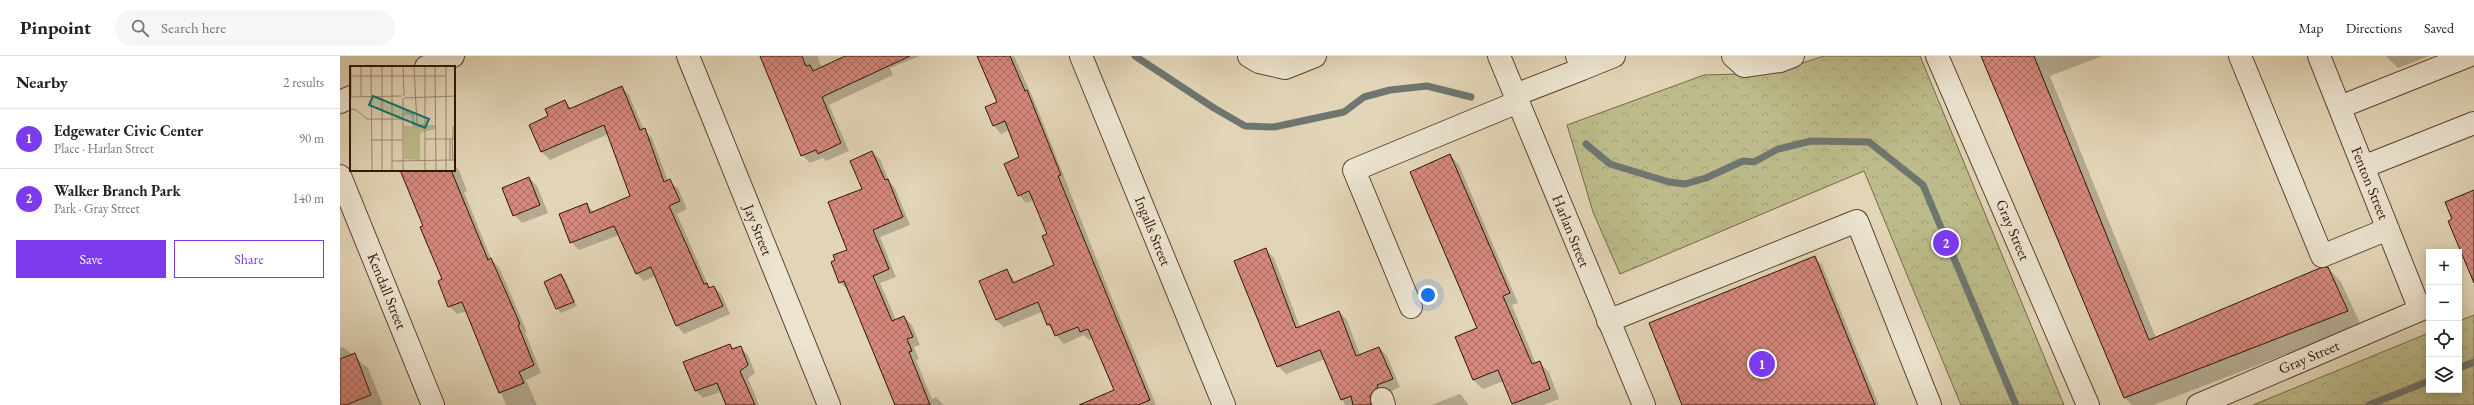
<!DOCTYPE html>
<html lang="en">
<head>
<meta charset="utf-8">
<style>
	body { margin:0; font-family:"EB Garamond",serif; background:#f6f6f6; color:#222 }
	.controls { position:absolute; right:12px; bottom:12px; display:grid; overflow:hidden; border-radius:0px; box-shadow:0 2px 10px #0003 }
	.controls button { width:36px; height:36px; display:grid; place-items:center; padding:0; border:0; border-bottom:1px solid #e0e0e0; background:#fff; color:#222; font:20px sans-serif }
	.you { position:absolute; left:1088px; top:239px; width:14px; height:14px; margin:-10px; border:3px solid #fff; border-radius:50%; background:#1a73e8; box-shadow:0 0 0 6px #1a73e833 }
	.badge { display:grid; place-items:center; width:26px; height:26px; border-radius:50%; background:#7c3aed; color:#fff; font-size:13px; font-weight:700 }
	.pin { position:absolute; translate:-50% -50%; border:2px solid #fff; box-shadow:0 1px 4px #0006 }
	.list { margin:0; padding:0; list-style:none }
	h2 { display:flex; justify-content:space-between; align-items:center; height:52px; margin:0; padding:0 16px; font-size:17px }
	h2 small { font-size:13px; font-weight:400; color:#767676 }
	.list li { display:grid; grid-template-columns:26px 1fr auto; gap:12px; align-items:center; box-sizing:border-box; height:60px; padding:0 16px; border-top:1px solid #e0e0e0 }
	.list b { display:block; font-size:15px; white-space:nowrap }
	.list p { margin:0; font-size:13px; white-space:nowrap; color:#767676 }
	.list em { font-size:13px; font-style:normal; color:#767676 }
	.actions { display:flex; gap:8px; padding:12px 16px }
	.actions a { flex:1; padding:9px 0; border:1px solid #7c3aed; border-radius:0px; text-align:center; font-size:14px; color:#7c3aed }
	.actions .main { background:#7c3aed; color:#fff }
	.icon { flex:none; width:22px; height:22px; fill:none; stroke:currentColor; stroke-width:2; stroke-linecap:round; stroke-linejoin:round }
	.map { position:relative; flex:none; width:2134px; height:349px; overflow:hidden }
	header { display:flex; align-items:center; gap:24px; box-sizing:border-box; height:56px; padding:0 20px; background:#fff; border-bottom:1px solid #e0e0e0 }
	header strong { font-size:19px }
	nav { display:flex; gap:22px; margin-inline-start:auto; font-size:14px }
	.search { width:280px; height:36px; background:#f6f6f6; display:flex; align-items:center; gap:10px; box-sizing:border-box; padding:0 14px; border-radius:22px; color:#767676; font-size:15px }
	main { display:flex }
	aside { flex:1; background:#fff }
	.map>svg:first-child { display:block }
	.park { fill:url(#park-crowns); stroke:#776848 }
	.shadow { fill:#0003 }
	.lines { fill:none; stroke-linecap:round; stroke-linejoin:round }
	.stream { stroke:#6e766f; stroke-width:7 }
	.building { fill:url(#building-cross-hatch); stroke:#321407 }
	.minor-casing { stroke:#5e4433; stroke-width:24 }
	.minor { stroke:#ece4d0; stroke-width:22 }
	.labels { text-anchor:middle; stroke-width:3.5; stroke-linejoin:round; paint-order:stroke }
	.street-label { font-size:15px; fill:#321407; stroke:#ece4d0 }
	.inset-river { fill:none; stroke:#96b8b5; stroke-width:2 }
	.inset-road { fill:none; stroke:#9c8871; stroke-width:1 }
	.view { fill:#0f766e; fill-opacity:0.15; stroke:#0f766e; stroke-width:2 }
	.inset-edge { fill:none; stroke:#321407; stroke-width:2 }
</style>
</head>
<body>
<header>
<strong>Pinpoint</strong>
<div class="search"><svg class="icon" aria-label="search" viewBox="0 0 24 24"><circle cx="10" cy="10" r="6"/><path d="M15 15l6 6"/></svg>Search here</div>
<nav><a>Map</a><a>Directions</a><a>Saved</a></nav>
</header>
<main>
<aside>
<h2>Nearby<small>2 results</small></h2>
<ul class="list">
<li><span class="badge">1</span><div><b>Edgewater Civic Center</b><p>Place · Harlan Street</p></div><em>90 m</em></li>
<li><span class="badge">2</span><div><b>Walker Branch Park</b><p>Park · Gray Street</p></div><em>140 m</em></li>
</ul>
<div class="actions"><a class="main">Save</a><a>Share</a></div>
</aside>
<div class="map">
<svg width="2134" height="349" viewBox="0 0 2134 349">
	<defs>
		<pattern id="park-crowns" width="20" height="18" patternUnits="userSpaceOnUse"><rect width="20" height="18" fill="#bcbb89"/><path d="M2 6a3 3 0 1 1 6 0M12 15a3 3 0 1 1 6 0" fill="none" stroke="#a2a075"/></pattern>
		<pattern id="building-cross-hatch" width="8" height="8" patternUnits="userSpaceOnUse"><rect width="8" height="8" fill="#d5887d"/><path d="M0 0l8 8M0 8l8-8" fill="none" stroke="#ad6e64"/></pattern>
	</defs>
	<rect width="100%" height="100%" fill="#e2d5b7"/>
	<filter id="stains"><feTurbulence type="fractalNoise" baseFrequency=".005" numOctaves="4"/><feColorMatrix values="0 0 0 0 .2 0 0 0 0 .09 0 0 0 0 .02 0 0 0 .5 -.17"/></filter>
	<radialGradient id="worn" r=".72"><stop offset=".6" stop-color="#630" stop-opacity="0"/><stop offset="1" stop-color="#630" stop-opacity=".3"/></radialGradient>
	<path class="park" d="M 1484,0 L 1580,0 L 1724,349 L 1621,349 L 1524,115 L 1280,218 L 1253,156 L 1227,69 L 1364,19 L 1432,17 Z
		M 2134,259 L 2134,349 L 1913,349 L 2089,277 L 2089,334 L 2119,334 L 2119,265 Z"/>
	<path class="shadow" d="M 421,0 L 477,0 L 482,12 L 508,0 L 580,0 L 550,12 L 553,19 L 489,49 L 509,95 L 486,105 L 483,102 L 470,107 L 462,99 Z
		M 638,0 L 674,0 L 694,44 L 769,235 L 816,349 L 768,349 L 776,334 L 753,282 L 749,284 L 744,279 L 724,288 L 708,269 L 702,256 L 664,271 L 656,264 L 667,214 L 676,227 L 715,210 L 708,179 L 694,144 L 686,147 L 679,139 L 681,102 L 669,74 L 661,78 L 654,70 L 646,52 L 658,47 Z
		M 1642,0 L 1762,0 L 1710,20 L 1816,282 L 1988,212 L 2001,226 L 2021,269 L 1814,349 L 1792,349 L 1785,342 Z
		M 2046,0 L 2089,0 L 2058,12 Z
		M 281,31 L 289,39 L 304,74 L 312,82 L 328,125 L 338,132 L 347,153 L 337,158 L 368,229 L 371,232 L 374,231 L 382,239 L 390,258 L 344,278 L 337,270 L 316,220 L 304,225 L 296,217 L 279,179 L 239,194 L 231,186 L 246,148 L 254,156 L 291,141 L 268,78 L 210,104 L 202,96 L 190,69 L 210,60 L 224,45 L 232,53 Z
		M 532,96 L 540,103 L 550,127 L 555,132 L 570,169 L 540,181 L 556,221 L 540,227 L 556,264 L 564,261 L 572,269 L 580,289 L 574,291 L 579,303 L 576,304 L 592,343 L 596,341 L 604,349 L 556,349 L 508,234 L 500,227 L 492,207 L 508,194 Z
		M 1110,99 L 1119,109 L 1178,247 L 1172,249 L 1196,308 L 1199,306 L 1209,316 L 1219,343 L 1203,349 L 1174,349 L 1164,325 L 1143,333 L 1133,324 L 1116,282 L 1138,272 Z
		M 114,109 L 119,114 L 127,135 L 124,136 L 152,205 L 159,211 L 187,276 L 185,276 L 201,317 L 186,324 L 197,349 L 166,349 L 127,255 L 117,258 L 109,250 L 103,224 L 62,114 L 114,114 Z
		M 189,122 L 197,130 L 208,157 L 182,167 L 174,159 Z
		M 926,194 L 934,202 L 960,271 L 999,256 L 1007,264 L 1020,299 L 1039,292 L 1047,300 L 1060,331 L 1022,349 L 1005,349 L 985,303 L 946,318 L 938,310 Z
		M 1474,201 L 1482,209 L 1539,349 L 1343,349 Z
		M 221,219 L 225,223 L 237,250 L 221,257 L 217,253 L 206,226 Z
		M 390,289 L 394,293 L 400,291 L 408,299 L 415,317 L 408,322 L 419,349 L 387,349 L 381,336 L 363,342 L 355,334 Z
		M 3,291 L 28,312 L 43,349 L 0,349 L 0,292 Z
		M 1120,338 L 1129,349 L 1091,349 Z"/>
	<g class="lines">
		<path class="stream" d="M 795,0 L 874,52 L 905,70 L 934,71 L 1004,56 L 1024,41 L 1050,34 L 1087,30 L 1131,41
			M 1246,88 L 1270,108 L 1329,126 L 1345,128 L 1366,122 L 1403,105 L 1414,106 L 1438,93 L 1471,85 L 1529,86 L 1583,129 L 1676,349
			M 2119,312 L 2134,306
			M 2029,349 L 2089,325"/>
	</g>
	<path class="building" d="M 420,0 L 462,0 L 466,10 L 470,9 L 473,15 L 505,0 L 570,0 L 482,41 L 501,87 L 478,98 L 476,94 L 461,100 Z
		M 637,0 L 670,0 L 685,35 L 687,34 L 721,119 L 718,120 L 810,344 L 798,349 L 739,349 L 774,334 L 748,273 L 740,276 L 738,271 L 715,280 L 710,268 L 707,269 L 698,246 L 656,264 L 639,225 L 667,213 L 673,227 L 714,209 L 702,180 L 707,178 L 689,135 L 678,140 L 664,108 L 679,101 L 665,65 L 653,70 L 645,51 L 657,46 Z
		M 1641,0 L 1694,0 L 1809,284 L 1980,212 L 1988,211 L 2008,255 L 1784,342 Z
		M 282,30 L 300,74 L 305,72 L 324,126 L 330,123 L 340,145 L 329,150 L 364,228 L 367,227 L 369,232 L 374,230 L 383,250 L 336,270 L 311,211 L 296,218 L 274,170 L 230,187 L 219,158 L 247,147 L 250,157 L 290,140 L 264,69 L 201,96 L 189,69 L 208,60 L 205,53 L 225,44 L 229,53 Z
		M 532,95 L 545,124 L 548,123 L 563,161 L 533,174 L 549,213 L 533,220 L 552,265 L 564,260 L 573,281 L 567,283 L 572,295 L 569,296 L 590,349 L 555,349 L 504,225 L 499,227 L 491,206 L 495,204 L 493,199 L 507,194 L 488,146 L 522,133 L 510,105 Z
		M 1110,98 L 1170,237 L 1163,240 L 1192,308 L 1200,305 L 1210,333 L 1172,348 L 1158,314 L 1133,324 L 1115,281 L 1137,272 L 1070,116 Z
		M 60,114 L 111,114 L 148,204 L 151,202 L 180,268 L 178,269 L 194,309 L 179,316 L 184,327 L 159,337 L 122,246 L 108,251 L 98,225 L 102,223 L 80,171 L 83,170 Z
		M 189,121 L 200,149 L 173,160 L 162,132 Z
		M 2134,134 L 2134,227 L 2108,165 L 2112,163 L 2105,146 Z
		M 926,192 L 956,272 L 999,255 L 1016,300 L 1039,291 L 1053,323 L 1037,329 L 1038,331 L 1030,340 L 1031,349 L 1013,349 L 1011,340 L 1001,344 L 980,294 L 937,311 L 894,205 Z
		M 1475,200 L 1535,349 L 1342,349 L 1309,267 Z
		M 221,218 L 234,246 L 216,253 L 204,226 Z
		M 390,288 L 392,293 L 401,290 L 408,309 L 400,315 L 415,349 L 386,349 L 377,327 L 355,335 L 343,306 Z
		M 15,297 L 31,339 L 6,349 L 0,349 L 0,303 Z"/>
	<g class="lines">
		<defs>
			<path id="minor" d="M 348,0 L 489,349
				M 741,0 L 884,349
				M 909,0 L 919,6 L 945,12 L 975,0
				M 1159,0 L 1304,349
				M 1393,0 L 1404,10 L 1440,5 L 1453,0
				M 1597,0 L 1748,349
				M 1900,0 L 1982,200 L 2048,173
				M 86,11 L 113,0
				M 1242,13 L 1274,0
				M 1175,39 L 1242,13 L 1237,0
				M 0,46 L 11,41
				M 2000,51 L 2128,0
				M 2023,111 L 2134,67
				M 0,120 L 93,349
				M 1071,251 L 1014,114 L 1178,46
				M 1268,265 L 1517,165 L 1590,349
				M 1042,343 L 1044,349
				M 1858,349 L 2080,254 L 1979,0"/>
		</defs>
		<use href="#minor" class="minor-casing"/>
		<use href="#minor" class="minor"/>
	</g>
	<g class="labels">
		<g class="street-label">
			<text transform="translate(2030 127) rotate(68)" y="5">Fenton Street</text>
			<text transform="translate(418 174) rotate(68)" y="5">Jay Street</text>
			<text transform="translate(1673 174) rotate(67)" y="5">Gray Street</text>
			<text transform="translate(813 175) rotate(68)" y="5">Ingalls Street</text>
			<text transform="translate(1231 175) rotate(68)" y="5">Harlan Street</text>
			<text transform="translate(47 235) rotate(68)" y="5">Kendall Street</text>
			<text transform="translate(1969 301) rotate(-23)" y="5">Gray Street</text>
		</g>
	</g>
	<g transform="translate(10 10)">
		<rect width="105" height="105" fill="#e2d5b7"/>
		<path d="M 54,45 L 64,46 L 65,59 L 85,59 L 85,63 L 70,67 L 70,94 L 54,93 L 54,60 L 62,60 L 62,49 L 54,49 Z" fill="#bcbb89"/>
		<path class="inset-river" d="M 55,45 L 62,48 L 65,61 L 84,60"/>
		<path class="inset-road" d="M 1,0 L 1,31M 11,0 L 11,31M 21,0 L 22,105M 32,0 L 32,105M 42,0 L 42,105M 53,0 L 54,30M 64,0 L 67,59 L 75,59 L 75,0M 85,0 L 86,105M 96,0 L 96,105M 0,10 L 96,10M 0,31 L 52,30M 53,32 L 53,105M 54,32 L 105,30M 0,43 L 6,44 L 17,53 L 53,53M 75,64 L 75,105M 75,73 L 105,73M 102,73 L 103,94M 103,73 L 103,60M 22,74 L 53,74M 100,94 L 100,74M 42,95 L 105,94"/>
		<path class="view" d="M 23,30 L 79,53 L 75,62 L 19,39 Z"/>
		<rect width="105" height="105" class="inset-edge"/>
	</g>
	<rect width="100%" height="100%" filter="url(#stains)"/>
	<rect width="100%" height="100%" fill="url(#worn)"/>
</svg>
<div class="controls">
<button>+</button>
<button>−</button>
<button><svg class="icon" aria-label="locate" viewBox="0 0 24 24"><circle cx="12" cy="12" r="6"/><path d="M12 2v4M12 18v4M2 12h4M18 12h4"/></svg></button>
<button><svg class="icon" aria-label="layers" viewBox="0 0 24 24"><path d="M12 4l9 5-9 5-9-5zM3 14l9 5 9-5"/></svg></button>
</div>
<div class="you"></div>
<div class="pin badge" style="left:1422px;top:308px">1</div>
<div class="pin badge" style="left:1606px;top:187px">2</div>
</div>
</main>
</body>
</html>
